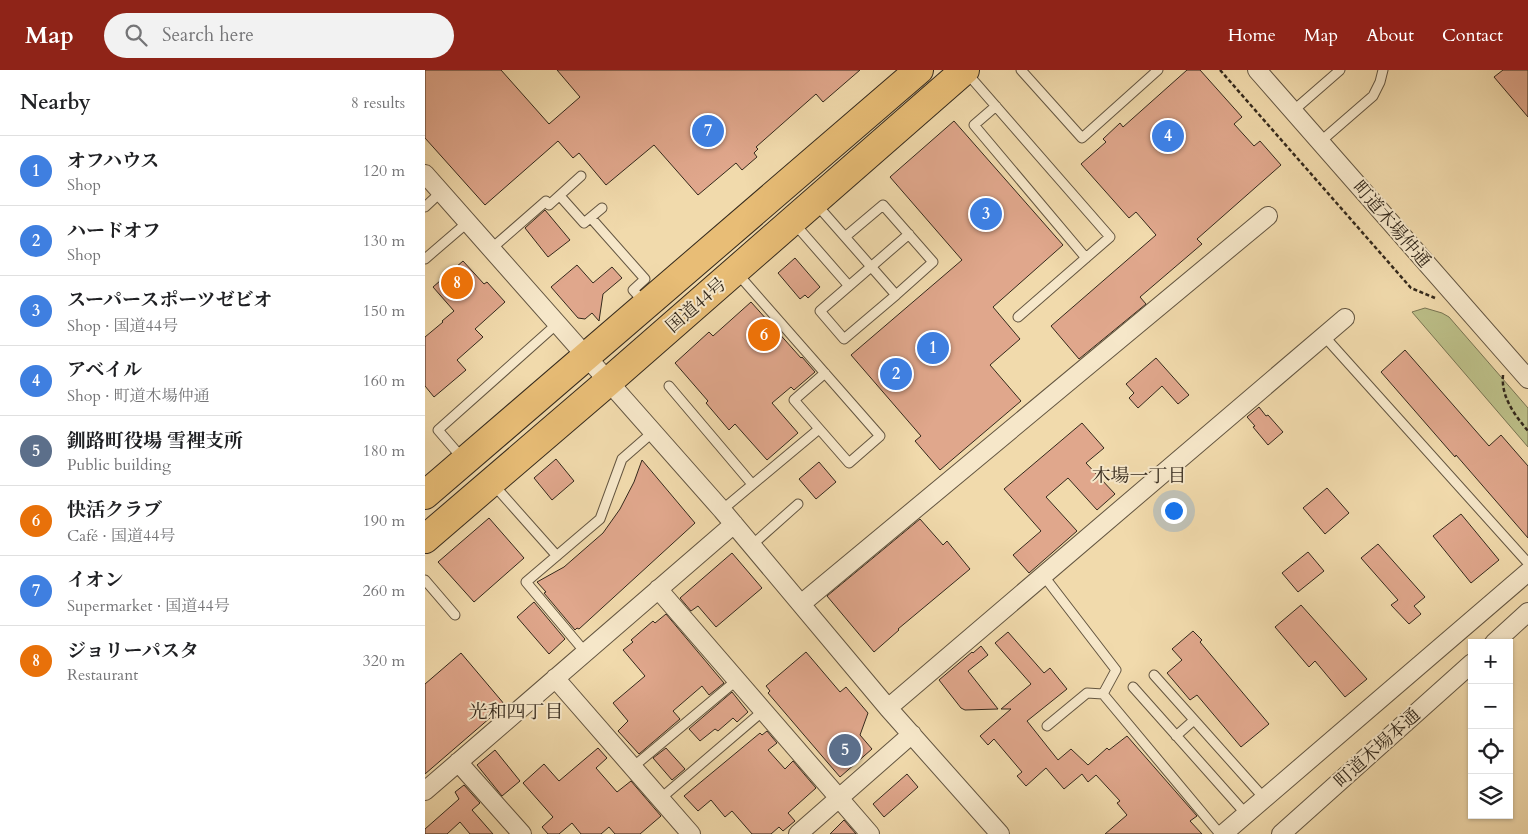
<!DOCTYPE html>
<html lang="en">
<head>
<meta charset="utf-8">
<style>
	body { margin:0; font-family:Cardo,"Noto Serif JP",serif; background:#f2f2f2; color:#202124 }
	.controls { position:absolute; right:15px; bottom:15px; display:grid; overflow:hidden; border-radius:0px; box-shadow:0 1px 4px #0004 }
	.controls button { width:45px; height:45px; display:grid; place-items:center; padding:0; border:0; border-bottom:1px solid #e0e0e0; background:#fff; color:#202124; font:25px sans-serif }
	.you { position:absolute; left:748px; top:440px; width:18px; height:18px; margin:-12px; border:4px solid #fff; border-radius:50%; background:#1a73e8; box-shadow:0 0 0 8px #1a73e833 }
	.badge { display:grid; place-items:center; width:32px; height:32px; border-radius:50%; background:#8f2418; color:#fff; font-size:16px; font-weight:700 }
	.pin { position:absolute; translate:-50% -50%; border:2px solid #fff; box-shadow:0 1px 5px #0006 }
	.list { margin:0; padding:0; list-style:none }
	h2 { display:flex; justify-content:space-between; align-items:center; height:65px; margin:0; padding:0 20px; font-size:21px }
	h2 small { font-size:16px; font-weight:400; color:#757577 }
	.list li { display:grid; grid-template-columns:32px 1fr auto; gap:15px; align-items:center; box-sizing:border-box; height:70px; padding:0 20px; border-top:1px solid #e0e0e0 }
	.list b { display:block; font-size:19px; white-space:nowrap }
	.list p { margin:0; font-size:16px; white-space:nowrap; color:#757577 }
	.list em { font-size:16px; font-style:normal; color:#757577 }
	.icon { flex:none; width:28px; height:28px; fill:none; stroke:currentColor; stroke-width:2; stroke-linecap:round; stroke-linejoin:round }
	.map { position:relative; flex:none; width:1103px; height:764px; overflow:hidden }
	header { display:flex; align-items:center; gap:30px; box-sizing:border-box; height:70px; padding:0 25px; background:#8f2418; color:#fff }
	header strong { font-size:24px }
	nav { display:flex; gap:28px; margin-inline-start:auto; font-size:18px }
	.search { width:350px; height:45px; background:#f2f2f2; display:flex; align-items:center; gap:12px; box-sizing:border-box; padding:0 18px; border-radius:28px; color:#757577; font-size:19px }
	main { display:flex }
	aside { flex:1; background:#fff }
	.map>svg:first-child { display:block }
	.green { fill:#bcbf88; stroke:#787452 }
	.building { fill:#e0a78c; stroke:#34291c }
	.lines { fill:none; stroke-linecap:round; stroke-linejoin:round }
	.lane-casing { stroke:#635540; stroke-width:11 }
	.street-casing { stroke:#635540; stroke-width:20 }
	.highway-casing { stroke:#34291c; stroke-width:30 }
	.path { stroke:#34291c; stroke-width:2.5; stroke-dasharray:4 2.5; stroke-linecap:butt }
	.lane { stroke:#f6e7c9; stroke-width:9 }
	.street { stroke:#f6e7c9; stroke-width:18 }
	.highway { stroke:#e8bd76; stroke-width:28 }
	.labels { text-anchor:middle; stroke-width:4; stroke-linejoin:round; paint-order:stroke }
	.street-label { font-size:18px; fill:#34291c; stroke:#f6e7c9 }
	.neighbourhood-label { font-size:19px; fill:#34291c; stroke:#f6e7c9 }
</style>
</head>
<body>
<header>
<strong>Map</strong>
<div class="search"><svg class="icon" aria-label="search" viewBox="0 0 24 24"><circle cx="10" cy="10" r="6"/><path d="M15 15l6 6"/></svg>Search here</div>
<nav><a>Home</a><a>Map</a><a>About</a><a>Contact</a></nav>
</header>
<main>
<aside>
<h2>Nearby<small>8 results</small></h2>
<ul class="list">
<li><span class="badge" style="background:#3f7fe0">1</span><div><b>オフハウス</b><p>Shop</p></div><em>120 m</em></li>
<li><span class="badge" style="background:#3f7fe0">2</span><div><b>ハードオフ</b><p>Shop</p></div><em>130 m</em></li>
<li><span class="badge" style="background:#3f7fe0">3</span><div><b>スーパースポーツゼビオ</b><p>Shop · 国道44号</p></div><em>150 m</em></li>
<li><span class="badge" style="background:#3f7fe0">4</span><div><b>アベイル</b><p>Shop · 町道木場仲通</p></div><em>160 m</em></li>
<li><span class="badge" style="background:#5c6f8a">5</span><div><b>釧路町役場 雪裡支所</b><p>Public building</p></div><em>180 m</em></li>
<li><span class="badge" style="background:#e8710a">6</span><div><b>快活クラブ</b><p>Café · 国道44号</p></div><em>190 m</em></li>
<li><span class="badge" style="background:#3f7fe0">7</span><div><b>イオン</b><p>Supermarket · 国道44号</p></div><em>260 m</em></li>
<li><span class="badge" style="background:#e8710a">8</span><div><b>ジョリーパスタ</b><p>Restaurant</p></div><em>320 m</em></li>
</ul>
</aside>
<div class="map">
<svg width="1103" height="764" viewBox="0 0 1103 764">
	<rect width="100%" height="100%" fill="#f1daac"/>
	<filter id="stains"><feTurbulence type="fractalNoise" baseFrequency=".004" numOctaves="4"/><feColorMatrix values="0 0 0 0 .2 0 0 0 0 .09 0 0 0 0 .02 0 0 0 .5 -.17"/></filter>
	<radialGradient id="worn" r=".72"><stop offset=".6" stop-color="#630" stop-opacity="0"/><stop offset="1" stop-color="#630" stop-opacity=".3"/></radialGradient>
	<path class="green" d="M 1000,238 L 1017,243 L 1024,247 L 1103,338 L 1103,377 L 987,242 Z"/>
	<path class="building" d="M 0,0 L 76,0 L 124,54 L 155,27 L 132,0 L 435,0 L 398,32 L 391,24 L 331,77 L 333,79 L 329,83 L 332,87 L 317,100 L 311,93 L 273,125 L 229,75 L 181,115 L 154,83 L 148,88 L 133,71 L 60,135 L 0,68 Z
		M 762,0 L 775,0 L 817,47 L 809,54 L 829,76 L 835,71 L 856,95 L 772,169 L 777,174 L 715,227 L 721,234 L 654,289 L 626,256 L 731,165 L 711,142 L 704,148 L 656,94 L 681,72 L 678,69 L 695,53 L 698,57 Z
		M 1078,0 L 1103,0 L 1103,47 L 1069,7 Z
		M 529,51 L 638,175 L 568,237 L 595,269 L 565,295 L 596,331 L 515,400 L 490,371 L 496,366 L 426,285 L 537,190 L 465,107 Z
		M 120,140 L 145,170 L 123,187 L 100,158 Z
		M 370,188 L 395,217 L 383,228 L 380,225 L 375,229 L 353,203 Z
		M 38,191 L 59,214 L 62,212 L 80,232 L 50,259 L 58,267 L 32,290 L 41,300 L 9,327 L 0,316 L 0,267 L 18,252 L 17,251 L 29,241 L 8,217 Z
		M 152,195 L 168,213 L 187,197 L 197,208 L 178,224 L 174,251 L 167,243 L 160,249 L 153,248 L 126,217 Z
		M 326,232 L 376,288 L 377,287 L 390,302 L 369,320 L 366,317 L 347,333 L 373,363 L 342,390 L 310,354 L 304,360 L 281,333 L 283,331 L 250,293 L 284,262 L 288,266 Z
		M 980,280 L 1064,376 L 1076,365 L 1103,396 L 1103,468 L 1031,385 L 1030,387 L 956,302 Z
		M 731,288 L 764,325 L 753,334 L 737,316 L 713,338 L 704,328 L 709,323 L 701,314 Z
		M 834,337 L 841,346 L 843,345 L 858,362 L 843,375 L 828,357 L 830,356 L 822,347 Z
		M 657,353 L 679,378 L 661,393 L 690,424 L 672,440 L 643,408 L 621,427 L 652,461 L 604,503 L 588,485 L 616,461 L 579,419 Z
		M 131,389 L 149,411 L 127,430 L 109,408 Z
		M 217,390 L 270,453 L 154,559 L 152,558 L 150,560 L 119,523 L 121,522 L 112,512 L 139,497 L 178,463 L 195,439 L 209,412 Z
		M 394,392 L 411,412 L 391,429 L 374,409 Z
		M 902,418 L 924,443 L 900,464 L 878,438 Z
		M 1036,444 L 1074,490 L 1046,513 L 1008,466 Z
		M 64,448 L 99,488 L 49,532 L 13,492 Z
		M 495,449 L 518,475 L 522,471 L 545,499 L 473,559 L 474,560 L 449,582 L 402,526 Z
		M 953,474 L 1000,527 L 989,536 L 996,544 L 984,554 L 966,535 L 973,530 L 936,488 Z
		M 883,482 L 899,501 L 873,522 L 857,503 Z
		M 307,483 L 337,518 L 291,557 L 273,536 L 266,541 L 255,528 Z
		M 109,532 L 140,569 L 124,584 L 92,547 Z
		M 876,535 L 942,609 L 920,627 L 890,591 L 884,597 L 850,557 Z
		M 241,544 L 299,613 L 284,625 L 277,616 L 248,641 L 255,649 L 214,684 L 193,661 L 203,651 L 188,633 L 220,606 L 198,580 L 208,572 L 206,570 L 228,551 L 230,553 Z
		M 768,561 L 777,570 L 775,572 L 844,654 L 816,677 L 772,625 L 765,630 L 742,603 L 757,590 L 747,579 Z
		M 583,562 L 619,603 L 625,598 L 642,619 L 602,651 L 633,690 L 646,679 L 663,695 L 682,678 L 684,680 L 702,666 L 772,746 L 765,751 L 777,764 L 680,764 L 702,745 L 692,733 L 695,731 L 671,705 L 663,712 L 657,704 L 639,719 L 621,698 L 601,716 L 592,706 L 597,702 L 569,669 L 563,675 L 555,666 L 586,639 L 576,639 L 606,614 L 570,573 Z
		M 556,576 L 563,585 L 543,601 L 573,639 L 540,640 L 536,638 L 514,610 L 547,582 L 548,583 Z
		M 381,582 L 415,622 L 421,617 L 443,643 L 435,665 L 447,679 L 415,707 L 343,623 L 345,621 L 341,616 Z
		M 36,583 L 80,635 L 0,704 L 0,614 Z
		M 307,622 L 323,642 L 312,652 L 308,648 L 293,661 L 290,659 L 275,671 L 264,659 Z
		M 342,661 L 352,673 L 343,680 L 360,699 L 368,691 L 391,718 L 363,743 L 370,751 L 358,761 L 354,757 L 346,764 L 327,764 L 307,741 L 300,747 L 286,730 L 273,741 L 259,726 L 335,663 L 337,665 Z
		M 173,678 L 182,688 L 171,698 L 192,722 L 206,711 L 236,746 L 215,764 L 190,764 L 184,757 L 176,764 L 156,764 L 147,753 L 134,764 L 123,764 L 117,757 L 128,747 L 98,713 L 119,694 L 134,711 Z
		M 241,678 L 260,699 L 247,710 L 228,688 Z
		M 70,680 L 95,711 L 77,726 L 52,695 Z
		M 482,704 L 493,717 L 459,747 L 448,734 Z
		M 39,715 L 55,733 L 47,740 L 68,764 L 45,764 L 35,752 L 22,764 L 0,764 L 0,759 L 34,729 L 30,722 Z
		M 419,750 L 431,764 L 405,764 Z"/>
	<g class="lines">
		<defs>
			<path id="lane" d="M 596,0 L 657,68 L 733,0
				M 541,2 L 685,167 L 593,247
				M 571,36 L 549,55 L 661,188
				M 868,41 L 915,0
				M 895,72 L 948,26 L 955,12 L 958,0
				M 135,126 L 159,153 L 177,138
				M 392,135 L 471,225 L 419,269 L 395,241 C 425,215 454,190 484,164
				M 0,137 L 16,122
				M 166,148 L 220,209 L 208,220 L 219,232
				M 369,153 L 424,216
				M 420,167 L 458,135 L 508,192 L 471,225
				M 66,179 L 121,131 L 124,135 L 156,106
				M 0,189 L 43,152
				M 312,203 L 455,366 L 424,393 L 369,330 L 400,303
				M 899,266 L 1103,493
				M 244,316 L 327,414
				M 38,389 L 13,360 L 133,253
				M 68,414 L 132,486
				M 297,440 L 394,359
				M 327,475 L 373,434
				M 618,505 L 691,600 L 678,624 L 795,764
				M 0,510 L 30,545
				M 160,582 L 101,512 L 175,449 L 197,389 L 228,362
				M 729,605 L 839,728
				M 708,617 L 821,744
				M 622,656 L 662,623 L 678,624
				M 751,666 L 769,650
				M 208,697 L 312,610
				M 235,729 L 338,641"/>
			<path id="street" d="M 832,0 L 1103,309
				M 0,104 L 297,440 L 463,638 L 575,764
				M 233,519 L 445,764
				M 376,534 L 843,146
				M 1069,573 L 1103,542
				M 130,608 L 266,764
				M 463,638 L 920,248
				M 33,692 L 97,764
				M 0,721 L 309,454
				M 373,764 L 487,664
				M 798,764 L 1103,502
				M 856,764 L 1047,593"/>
			<path id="highway" d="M 0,425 L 494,0
				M 0,469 L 183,312 L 540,0"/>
		</defs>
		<use href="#lane" class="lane-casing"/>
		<use href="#street" class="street-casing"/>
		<use href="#highway" class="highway-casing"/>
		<path class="path" d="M 795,0 L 986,218 L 1010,228
			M 1078,305 C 1076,327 1089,344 1103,361"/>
		<use href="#lane" class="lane"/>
		<use href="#street" class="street"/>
		<use href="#highway" class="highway"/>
	</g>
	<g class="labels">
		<g class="street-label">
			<text transform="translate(967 154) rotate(49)" y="6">町道木場仲通</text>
			<text transform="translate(271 235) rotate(-41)" y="6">国道44号</text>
			<text transform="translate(952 678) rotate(-42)" y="6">町道木場本通</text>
		</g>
		<g class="neighbourhood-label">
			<text x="714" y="412">木場一丁目</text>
			<text x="91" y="648">光和四丁目</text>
		</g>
	</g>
	<rect width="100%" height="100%" filter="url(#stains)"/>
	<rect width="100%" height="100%" fill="url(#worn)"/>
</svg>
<div class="controls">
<button>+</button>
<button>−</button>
<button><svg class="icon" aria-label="locate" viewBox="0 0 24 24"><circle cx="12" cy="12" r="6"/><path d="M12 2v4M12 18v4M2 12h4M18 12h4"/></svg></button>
<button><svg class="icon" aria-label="layers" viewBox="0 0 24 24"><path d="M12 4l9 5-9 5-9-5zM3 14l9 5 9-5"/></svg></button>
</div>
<div class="you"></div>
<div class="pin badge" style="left:508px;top:278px;background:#3f7fe0">1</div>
<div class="pin badge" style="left:471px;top:304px;background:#3f7fe0">2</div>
<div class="pin badge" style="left:561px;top:144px;background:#3f7fe0">3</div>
<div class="pin badge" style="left:743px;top:66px;background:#3f7fe0">4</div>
<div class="pin badge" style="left:420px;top:680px;background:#5c6f8a">5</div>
<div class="pin badge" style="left:339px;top:265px;background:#e8710a">6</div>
<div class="pin badge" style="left:283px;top:61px;background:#3f7fe0">7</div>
<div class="pin badge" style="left:32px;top:213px;background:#e8710a">8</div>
</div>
</main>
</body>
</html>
